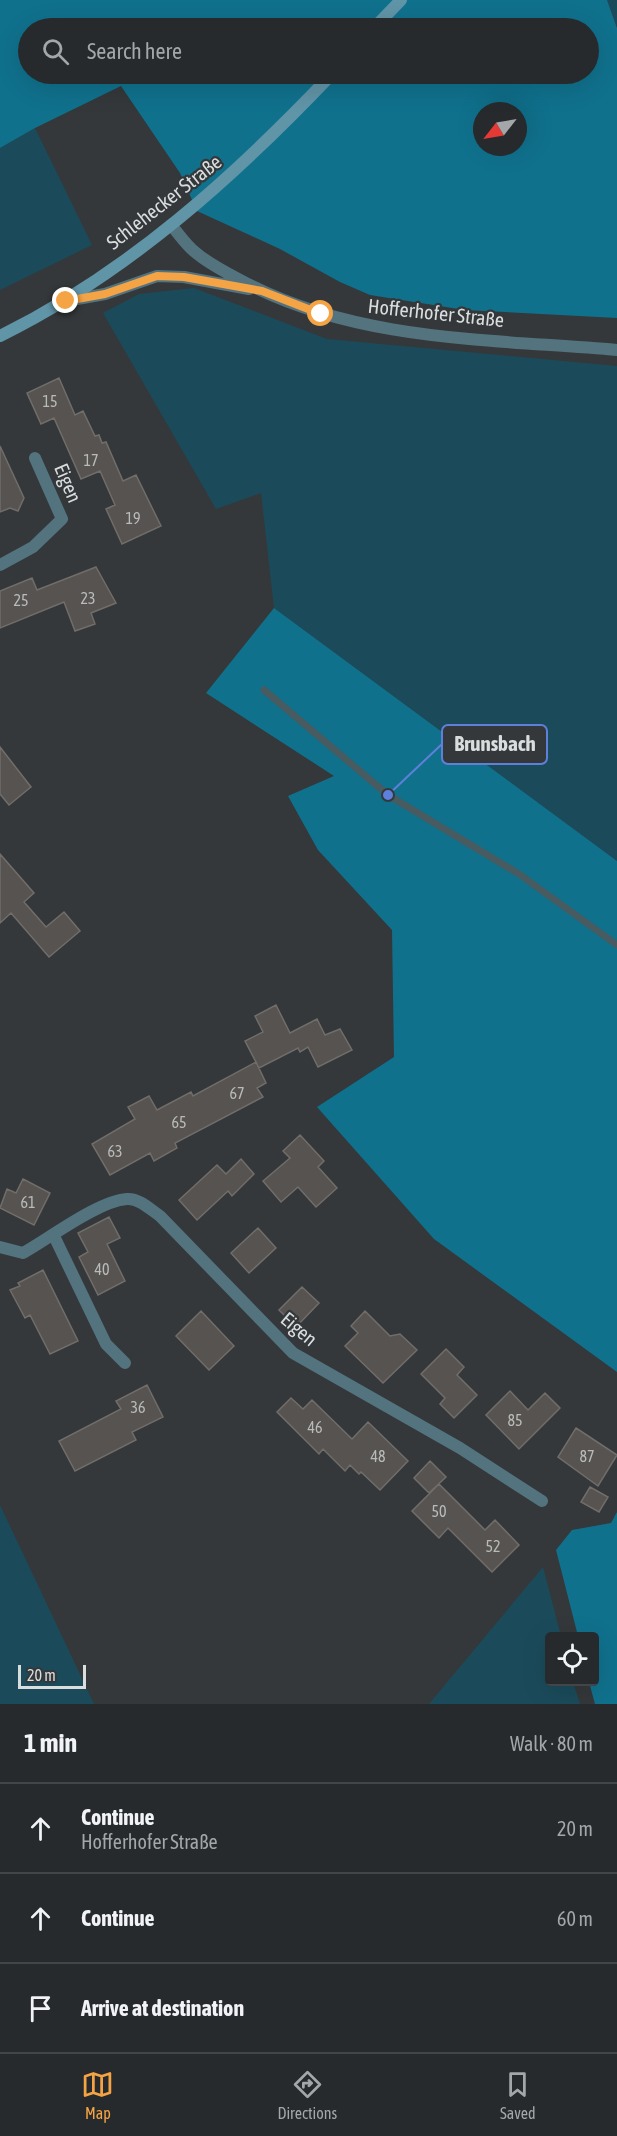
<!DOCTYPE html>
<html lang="en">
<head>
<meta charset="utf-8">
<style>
	body { margin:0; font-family:"Asap Condensed",sans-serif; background:#2f3234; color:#f1f3f6 }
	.controls { position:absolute; right:18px; bottom:18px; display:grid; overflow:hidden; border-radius:6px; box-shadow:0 6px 24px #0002 }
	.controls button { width:54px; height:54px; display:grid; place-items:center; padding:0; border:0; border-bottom:2px solid #434648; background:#272a2c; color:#f1f3f6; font:30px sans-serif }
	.compass { position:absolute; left:473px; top:102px; width:54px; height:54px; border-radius:50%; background:#272a2c; box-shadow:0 6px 24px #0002; rotate:239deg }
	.scale { position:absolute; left:18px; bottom:15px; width:68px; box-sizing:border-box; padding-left:6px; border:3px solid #daddde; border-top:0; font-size:16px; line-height:21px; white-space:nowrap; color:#daddde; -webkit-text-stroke:4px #34383a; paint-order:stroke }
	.stop { position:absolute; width:18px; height:18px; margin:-14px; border:4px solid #f4a345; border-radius:50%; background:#fff }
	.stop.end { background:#f4a345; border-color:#fff; box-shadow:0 2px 6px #0008 }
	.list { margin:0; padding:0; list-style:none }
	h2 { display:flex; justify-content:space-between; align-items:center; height:78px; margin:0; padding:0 24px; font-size:26px }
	h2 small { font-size:20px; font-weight:400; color:#a4a7a9 }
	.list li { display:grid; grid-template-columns:39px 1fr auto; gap:18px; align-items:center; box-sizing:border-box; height:90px; padding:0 24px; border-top:2px solid #434648 }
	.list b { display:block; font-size:22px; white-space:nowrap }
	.list p { margin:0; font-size:20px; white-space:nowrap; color:#a4a7a9 }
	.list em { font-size:20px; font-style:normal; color:#a4a7a9 }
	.icon { flex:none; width:33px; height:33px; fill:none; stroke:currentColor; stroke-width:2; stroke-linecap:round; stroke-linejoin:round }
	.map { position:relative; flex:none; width:617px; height:1704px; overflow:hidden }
	.search { position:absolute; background:#272a2c; box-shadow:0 6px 24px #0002; left:18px; right:18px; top:18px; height:66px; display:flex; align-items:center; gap:15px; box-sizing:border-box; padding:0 21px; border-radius:33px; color:#a4a7a9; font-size:22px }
	.sheet { height:348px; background:#272a2c }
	nav { display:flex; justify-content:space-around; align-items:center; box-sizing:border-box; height:84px; border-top:2px solid #434648; background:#272a2c; font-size:16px; color:#a4a7a9 }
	nav a { display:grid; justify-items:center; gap:3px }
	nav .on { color:#f4a345 }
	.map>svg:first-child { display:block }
	.green { fill:#1b4b5b }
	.forest { fill:#10718d; fill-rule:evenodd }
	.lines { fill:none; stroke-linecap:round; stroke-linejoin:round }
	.stream { stroke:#475b61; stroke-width:7 }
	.building { fill:#565350; stroke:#716d6a; stroke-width:1.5 }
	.minor { stroke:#53737f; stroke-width:12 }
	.tertiary { stroke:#53737f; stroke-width:12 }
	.secondary { stroke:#6094a7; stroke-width:12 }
	.route { stroke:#f4a345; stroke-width:8 }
	.labels { text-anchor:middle; stroke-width:4.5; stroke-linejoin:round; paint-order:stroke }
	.number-label { font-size:16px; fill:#b9baba }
	.street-label { font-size:20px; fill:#daddde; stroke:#34383a }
	.leader { fill:none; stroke:#5f80da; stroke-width:2 }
	.callout-dot { fill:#5f80da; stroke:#34383a; stroke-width:2 }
	.callout { fill:#34383a; stroke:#5f80da; stroke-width:2 }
	.callout-label { font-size:21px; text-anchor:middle; font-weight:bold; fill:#daddde }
</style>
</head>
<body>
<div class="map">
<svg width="617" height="1704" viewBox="0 0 617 1704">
	<rect width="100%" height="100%" fill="#34383a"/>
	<path class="green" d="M 607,0 L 617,0 L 617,27 Z
		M 35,128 L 92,245 L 0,290 L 0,148 Z
		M 194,288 L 327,339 L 617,366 L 617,861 L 274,608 L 261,493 L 216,509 L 103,313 L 139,294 Z
		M 0,1505 L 94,1704 L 0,1704 Z
		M 543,1567 L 561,1636 L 550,1636 L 550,1682 L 573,1682 L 580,1704 L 429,1704 Z"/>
	<path class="forest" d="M 0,0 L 607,0 L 617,28 L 617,318 L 465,310 L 370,295 L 340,282 L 280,249 L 197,211 L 180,173 L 121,86 L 35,128 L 0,148 ZM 28,28 L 588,28 L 588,74 L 28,74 ZM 482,111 L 518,111 L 518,147 L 482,147 Z
		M 274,608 L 617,861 L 617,1372 L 434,1239 L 317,1107 L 394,1057 L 392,930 L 318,850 L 288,796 L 334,776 L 206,693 Z
		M 617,1512 L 617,1704 L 595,1704 L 589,1682 L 594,1682 L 594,1636 L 578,1636 L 556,1550 L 572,1530 L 611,1523 Z"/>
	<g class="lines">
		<path class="stream" d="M 264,690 L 388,795 L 519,874 L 617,945"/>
	</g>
	<path class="building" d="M 59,378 L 75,415 L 83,411 L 95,436 L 99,435 L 102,443 L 106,442 L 123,481 L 136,475 L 161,526 L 122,544 L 106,509 L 115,505 L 100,471 L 81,479 L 54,418 L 41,424 L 27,393 Z
		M 0,446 L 24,498 L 18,511 L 10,508 L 0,512 Z
		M 96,567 L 116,603 L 91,613 L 95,624 L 75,631 L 64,602 L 0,628 L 0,591 L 32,578 L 37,590 Z
		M 0,747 L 31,787 L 9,805 L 0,794 Z
		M 0,854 L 34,893 L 24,902 L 46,927 L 64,912 L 80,931 L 49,957 L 11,913 L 0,923 Z
		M 276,1005 L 290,1033 L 317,1019 L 325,1035 L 340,1029 L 352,1050 L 318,1067 L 308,1047 L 300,1052 L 298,1048 L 259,1068 L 245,1041 L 263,1032 L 255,1016 Z
		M 256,1062 L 266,1083 L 257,1088 L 263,1097 L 175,1143 L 177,1148 L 154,1161 L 150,1153 L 110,1175 L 92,1144 L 135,1119 L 128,1107 L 149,1096 L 157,1110 L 191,1092 L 193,1096 Z
		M 300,1135 L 324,1161 L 318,1167 L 337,1188 L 316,1207 L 298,1187 L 281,1202 L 263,1181 L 290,1158 L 283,1151 Z
		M 241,1159 L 254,1174 L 232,1196 L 228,1191 L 197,1220 L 179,1200 L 217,1165 L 226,1174 Z
		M 23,1179 L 50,1193 L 34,1225 L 0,1208 L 7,1189 L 16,1193 Z
		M 109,1217 L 120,1238 L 107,1244 L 125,1281 L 98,1295 L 79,1257 L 88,1252 L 78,1233 Z
		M 258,1228 L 276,1248 L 249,1273 L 231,1253 Z
		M 43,1270 L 78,1341 L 50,1354 L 30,1315 L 25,1318 L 10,1290 L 20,1286 L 18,1283 Z
		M 302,1287 L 319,1303 L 296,1327 L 279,1310 Z
		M 201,1311 L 234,1346 L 209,1370 L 176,1336 Z
		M 365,1311 L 390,1336 L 400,1334 L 417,1350 L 383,1383 L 345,1346 L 358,1333 L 351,1326 Z
		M 446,1349 L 464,1367 L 457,1375 L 477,1395 L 454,1418 L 440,1404 L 445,1398 L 421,1374 Z
		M 147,1385 L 163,1417 L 132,1432 L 136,1440 L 75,1471 L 59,1441 L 121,1409 L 116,1401 Z
		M 510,1391 L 528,1410 L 545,1393 L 560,1408 L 519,1449 L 486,1415 Z
		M 291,1398 L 303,1409 L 312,1400 L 352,1439 L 368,1422 L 408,1461 L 380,1490 L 361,1472 L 359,1474 L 350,1465 L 345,1471 L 323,1449 L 319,1454 L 277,1412 Z
		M 576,1428 L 617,1455 L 598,1486 L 558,1457 Z
		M 430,1461 L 446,1477 L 429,1493 L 414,1478 Z
		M 439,1484 L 485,1530 L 495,1520 L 519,1545 L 492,1572 L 448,1528 L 439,1538 L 412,1511 Z
		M 590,1487 L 608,1497 L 599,1512 L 581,1502 Z"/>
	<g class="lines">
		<path class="minor" d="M 0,565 L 33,547 L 62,519 L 35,458
			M 54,1236 L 106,1344 L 125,1363
			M 0,1247 L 23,1253 C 50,1238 98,1201 127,1199 C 139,1198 151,1210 160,1216 L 293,1353 L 460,1448 L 542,1501"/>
		<path class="tertiary" d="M 171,225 C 179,234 186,245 195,252 C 210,265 229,274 246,283 C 360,342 492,339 617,350
			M 66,301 L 105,294 L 157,276 L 184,277 L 249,289"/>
		<path class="secondary" d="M 374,28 L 401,0
			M 0,336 C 128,273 235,176 332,74"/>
	</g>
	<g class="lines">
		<path class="route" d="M 66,301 L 105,294 L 157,276 L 184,277 L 262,291 L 321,314"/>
	</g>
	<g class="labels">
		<g class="number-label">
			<text x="50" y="407">15</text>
			<text x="91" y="466">17</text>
			<text x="133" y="524">19</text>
			<text x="88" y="604">23</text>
			<text x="21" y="606">25</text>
			<text x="237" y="1099">67</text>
			<text x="179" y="1128">65</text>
			<text x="115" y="1157">63</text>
			<text x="28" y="1208">61</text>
			<text x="102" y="1275">40</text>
			<text x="138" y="1413">36</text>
			<text x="515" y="1426">85</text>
			<text x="315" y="1433">46</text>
			<text x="378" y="1462">48</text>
			<text x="587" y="1462">87</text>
			<text x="439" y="1517">50</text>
			<text x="493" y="1552">52</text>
		</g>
		<g class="street-label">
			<text transform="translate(164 202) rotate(-38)" y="7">Schlehecker Straße</text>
			<text transform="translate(436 313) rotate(6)" y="7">Hofferhofer Straße</text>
			<text transform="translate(68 483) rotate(67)" y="7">Eigen</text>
			<text transform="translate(299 1329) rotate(40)" y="7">Eigen</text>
		</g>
	</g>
	<path class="leader" d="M388 795L442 744"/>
	<circle class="callout-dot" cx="388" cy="795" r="6"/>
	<rect class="callout" x="442" y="725" width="105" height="39" rx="6"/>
	<g class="callout-label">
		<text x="495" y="751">Brunsbach</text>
	</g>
</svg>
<div class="controls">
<button><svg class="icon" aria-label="locate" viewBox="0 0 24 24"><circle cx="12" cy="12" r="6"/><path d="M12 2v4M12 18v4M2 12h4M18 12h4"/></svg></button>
</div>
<svg class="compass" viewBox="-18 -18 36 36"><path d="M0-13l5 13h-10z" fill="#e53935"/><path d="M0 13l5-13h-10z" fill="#a4a7a9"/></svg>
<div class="scale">20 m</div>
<div class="stop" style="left:321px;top:314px"></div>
<div class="stop end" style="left:66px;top:301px"></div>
<div class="search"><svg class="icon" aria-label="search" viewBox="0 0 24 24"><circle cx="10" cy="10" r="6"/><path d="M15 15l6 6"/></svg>Search here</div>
</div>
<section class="sheet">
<h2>1 min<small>Walk · 80 m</small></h2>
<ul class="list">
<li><svg class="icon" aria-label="ahead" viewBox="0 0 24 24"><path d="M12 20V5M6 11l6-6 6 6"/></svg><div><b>Continue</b><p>Hofferhofer Straße</p></div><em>20 m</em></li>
<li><svg class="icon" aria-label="ahead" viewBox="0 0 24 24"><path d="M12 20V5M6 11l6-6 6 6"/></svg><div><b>Continue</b></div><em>60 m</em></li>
<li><svg class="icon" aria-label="arrive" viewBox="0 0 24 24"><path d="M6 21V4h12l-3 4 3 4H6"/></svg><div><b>Arrive at destination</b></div></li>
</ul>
</section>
<nav>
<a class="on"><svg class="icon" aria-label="map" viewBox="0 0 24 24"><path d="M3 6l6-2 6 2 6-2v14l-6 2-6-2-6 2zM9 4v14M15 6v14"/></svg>Map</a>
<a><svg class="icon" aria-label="directions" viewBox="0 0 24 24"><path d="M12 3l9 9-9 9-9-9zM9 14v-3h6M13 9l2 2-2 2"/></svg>Directions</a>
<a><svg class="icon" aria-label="saved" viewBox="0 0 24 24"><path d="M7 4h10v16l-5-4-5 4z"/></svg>Saved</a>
</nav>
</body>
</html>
